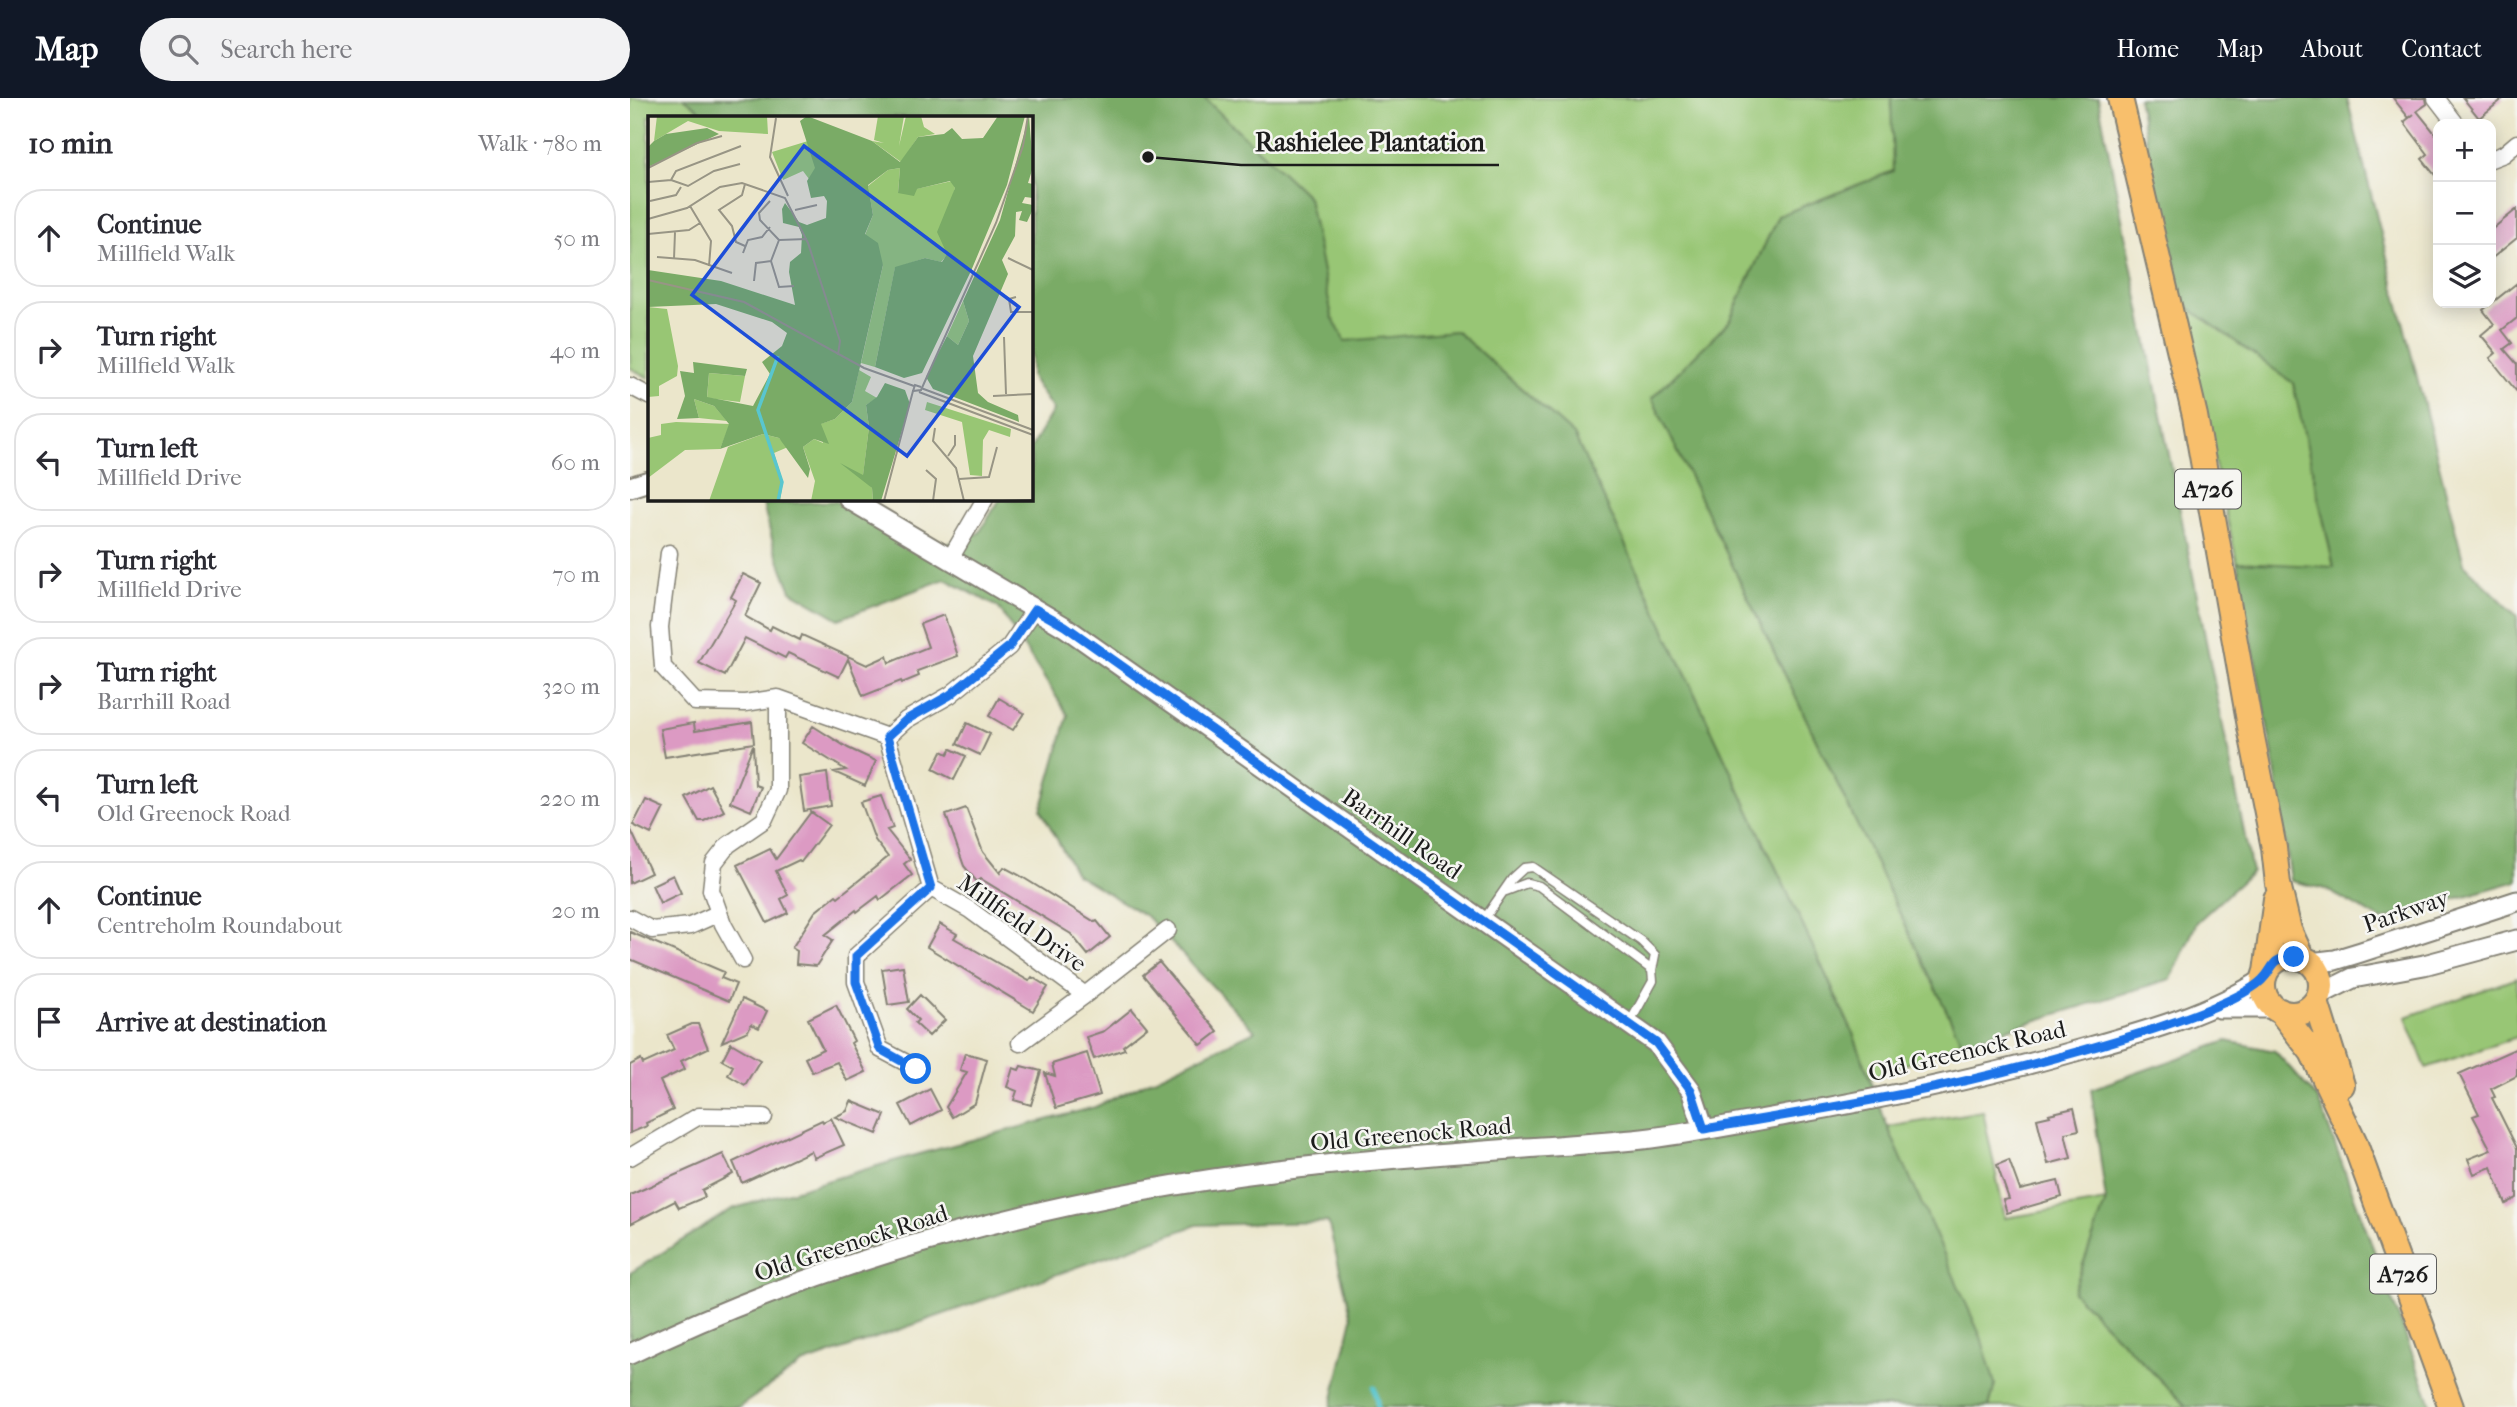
<!DOCTYPE html>
<html lang="en">
<head>
<meta charset="utf-8">
<style>
	body { margin:0; font-family:"IM FELL French Canon",serif; background:#f2f2f3; color:#2b2b33 }
	.controls { position:absolute; right:21px; top:21px; display:grid; overflow:hidden; border-radius:14px; box-shadow:0 4px 18px #0003 }
	.controls button { width:63px; height:63px; display:grid; place-items:center; padding:0; border:0; border-bottom:2px solid #e1e1e2; background:#fff; color:#2b2b33; font:35px sans-serif }
	.stop { position:absolute; width:21px; height:21px; margin:-16px; border:5px solid #1a73e8; border-radius:50%; background:#fff }
	.stop.end { background:#1a73e8; border-color:#fff; box-shadow:0 2px 7px #0008 }
	.list { margin:0; padding:0; list-style:none }
	h2 { display:flex; justify-content:space-between; align-items:center; height:91px; margin:0; padding:0 28px; font-size:30px }
	h2 small { font-size:23px; font-weight:400; color:#7c7c81 }
	.list li { display:grid; grid-template-columns:46px 1fr auto; gap:21px; align-items:center; box-sizing:border-box; height:98px; margin:0 14px 14px; padding:0 14px; border:2px solid #e1e1e2; border-radius:28px }
	.list b { display:block; font-size:26px; white-space:nowrap }
	.list p { margin:0; font-size:23px; white-space:nowrap; color:#7c7c81 }
	.list em { font-size:23px; font-style:normal; color:#7c7c81 }
	.icon { flex:none; width:38px; height:38px; fill:none; stroke:currentColor; stroke-width:2; stroke-linecap:round; stroke-linejoin:round }
	.map { position:relative; flex:none; width:1887px; height:1309px; overflow:hidden }
	header { display:flex; align-items:center; gap:42px; box-sizing:border-box; height:98px; padding:0 35px; background:#111827; color:#fff }
	header strong { font-size:33px }
	nav { display:flex; gap:38px; margin-inline-start:auto; font-size:24px }
	.search { width:490px; height:63px; background:#f2f2f3; display:flex; align-items:center; gap:18px; box-sizing:border-box; padding:0 24px; border-radius:38px; color:#7c7c81; font-size:26px }
	main { display:flex }
	aside { flex:1; background:#fff }
	.map>svg:first-child { display:block }
	.green { fill:#98c674; stroke:#5a7148; stroke-width:2 }
	.forest { fill:#7aab66; stroke:#4b6441; stroke-width:2 }
	.lines { fill:none; stroke-linecap:round; stroke-linejoin:round }
	.stream { stroke:#59c6cf; stroke-width:5 }
	.building { fill:#dc9ac3 }
	.service-casing { stroke:#848174; stroke-width:11 }
	.minor-casing { stroke:#848174; stroke-width:19 }
	.tertiary-casing { stroke:#848174; stroke-width:23 }
	.primary-casing { stroke:#848174; stroke-width:28 }
	.service { stroke:#fff; stroke-width:8 }
	.minor { stroke:#fff; stroke-width:16 }
	.tertiary { stroke:#fff; stroke-width:19 }
	.primary { stroke:#f8bf6c; stroke-width:24 }
	.route { stroke:#1a73e8; stroke-width:9 }
	.labels { text-anchor:middle; stroke-width:5; stroke-linejoin:round; paint-order:stroke }
	.shield { fill:#f6f6f2; stroke:#5d5d5c; stroke-width:2 }
	.shield-label { font-size:23px; font-weight:bold; fill:#1c1c1c }
	.street-label { font-size:24px; fill:#1c1c1c; stroke:#f6f6f2 }
	.inset-river { fill:none; stroke:#59c6cf; stroke-width:3.5 }
	.inset-road { fill:none; stroke:#989585; stroke-width:2 }
	.view { fill:#1d4ed8; fill-opacity:0.15; stroke:#1d4ed8; stroke-width:3.5 }
	.inset-edge { fill:none; stroke:#1c1c1c; stroke-width:3.5 }
	.leader { fill:none; stroke:#1c1c1c; stroke-width:2.5 }
	.callout-dot { fill:#1c1c1c; stroke:#f6f6f2; stroke-width:2.5 }
	.callout-label { font-size:26px; text-anchor:middle; font-weight:bold; fill:#1c1c1c; stroke:#f6f6f2; stroke-width:5; stroke-linejoin:round; paint-order:stroke }
</style>
</head>
<body>
<header>
<strong>Map</strong>
<div class="search"><svg class="icon" aria-label="search" viewBox="0 0 24 24"><circle cx="10" cy="10" r="6"/><path d="M15 15l6 6"/></svg>Search here</div>
<nav><a>Home</a><a>Map</a><a>About</a><a>Contact</a></nav>
</header>
<main>
<aside>
<h2>10 min<small>Walk · 780 m</small></h2>
<ul class="list">
<li><svg class="icon" aria-label="ahead" viewBox="0 0 24 24"><path d="M12 20V5M6 11l6-6 6 6"/></svg><div><b>Continue</b><p>Millfield Walk</p></div><em>50 m</em></li>
<li><svg class="icon" aria-label="right" viewBox="0 0 24 24"><path d="M7 20v-9h11M14 6l5 5-5 5"/></svg><div><b>Turn right</b><p>Millfield Walk</p></div><em>40 m</em></li>
<li><svg class="icon" aria-label="left" viewBox="0 0 24 24"><path d="M17 20v-9H6M10 6l-5 5 5 5"/></svg><div><b>Turn left</b><p>Millfield Drive</p></div><em>60 m</em></li>
<li><svg class="icon" aria-label="right" viewBox="0 0 24 24"><path d="M7 20v-9h11M14 6l5 5-5 5"/></svg><div><b>Turn right</b><p>Millfield Drive</p></div><em>70 m</em></li>
<li><svg class="icon" aria-label="right" viewBox="0 0 24 24"><path d="M7 20v-9h11M14 6l5 5-5 5"/></svg><div><b>Turn right</b><p>Barrhill Road</p></div><em>320 m</em></li>
<li><svg class="icon" aria-label="left" viewBox="0 0 24 24"><path d="M17 20v-9H6M10 6l-5 5 5 5"/></svg><div><b>Turn left</b><p>Old Greenock Road</p></div><em>220 m</em></li>
<li><svg class="icon" aria-label="ahead" viewBox="0 0 24 24"><path d="M12 20V5M6 11l6-6 6 6"/></svg><div><b>Continue</b><p>Centreholm Roundabout</p></div><em>20 m</em></li>
<li><svg class="icon" aria-label="arrive" viewBox="0 0 24 24"><path d="M6 21V4h12l-3 4 3 4H6"/></svg><div><b>Arrive at destination</b></div></li>
</ul>
</aside>
<div class="map">
<svg width="1887" height="1309" viewBox="0 0 1887 1309">
	<rect width="100%" height="100%" fill="#f6f6f2"/>
	<filter id="ink" filterUnits="userSpaceOnUse"><feTurbulence type="fractalNoise" baseFrequency=".0143" numOctaves="2"/><feDisplacementMap in="SourceGraphic" scale="14" xChannelSelector="R" yChannelSelector="G"/><feConvolveMatrix kernelMatrix="1 2 1 2 8 2 1 2 1" color-interpolation-filters="sRGB"/></filter>
	<filter id="wash" filterUnits="userSpaceOnUse"><feTurbulence type="fractalNoise" baseFrequency=".00686" numOctaves="4" result="noise"/><feDisplacementMap in="SourceGraphic" scale="28" xChannelSelector="R" yChannelSelector="G"/><feGaussianBlur stdDeviation="1.57" result="paint"/><feColorMatrix in="noise" values="0 0 0 0 0 0 0 0 0 0 0 0 0 0 0 0 0 1.4 0 .05"/><feComposite in="paint" operator="in"/></filter>
	<g filter="url(#wash)">
		<rect width="100%" height="100%" fill="#ebe6cb"/>
		<path class="green" d="M 0,0 L 54,0 L 79,19 L 19,19 L 19,280 L 0,270 Z
			M 574,0 L 1262,0 L 1263,73 L 1148,118 L 1099,224 L 1022,300 L 1332,945 L 1240,980 L 1222,933 L 944,337 L 826,233 L 715,244 L 702,219 L 678,99 Z
			M 1548,202 L 1663,285 L 1704,470 L 1607,464 Z
			M 1887,880 L 1887,939 L 1796,970 L 1776,919 Z
			M 1353,1013 L 1375,1120 L 1476,1103 L 1443,1194 L 1557,1309 L 1359,1309 L 1365,1286 L 1258,1029 Z"/>
		<path class="forest" d="M 54,0 L 574,0 L 678,99 L 702,219 L 715,243 L 826,233 L 944,337 L 1222,933 L 1258,1030 L 1351,1239 L 1365,1286 L 1359,1309 L 701,1309 L 722,1220 L 698,1124 L 567,1127 L 172,1266 L 109,1309 L 0,1309 L 0,1175 L 102,1111 L 267,1062 L 465,1009 L 625,933 L 516,818 L 446,776 L 411,712 L 438,617 L 368,509 L 315,481 L 209,521 L 161,493 L 144,449 L 133,406 L 205,403 L 293,454 L 349,435 L 370,401 L 401,401 L 401,350 L 423,312 L 401,279 L 401,19 L 79,19 Z
			M 1261,0 L 1468,0 L 1622,774 L 1567,824 L 1541,881 L 1332,945 L 1022,300 L 1099,224 L 1148,118 L 1263,73 Z
			M 1508,0 L 1717,0 L 1834,466 L 1887,518 L 1887,783 L 1752,822 L 1695,791 L 1661,783 L 1643,658 L 1607,464 L 1704,469 L 1663,285 L 1548,202 Z
			M 1597,943 L 1645,953 L 1688,1001 L 1802,1309 L 1557,1309 L 1443,1194 L 1476,1103 L 1461,991 Z"/>
		<g class="lines">
			<path class="stream" d="M 744,1289 L 748,1309"/>
		</g>
		<g id="blocks">
			<path class="building" d="M 1763,0 L 1796,0 L 1797,6 L 1787,13 L 1808,39 L 1808,81 L 1792,61 L 1798,56 L 1774,24 L 1784,16 L 1779,20 Z
				M 1833,0 L 1874,0 L 1849,20 Z
				M 1887,111 L 1887,140 L 1861,161 L 1861,132 Z
				M 1887,185 L 1887,220 L 1872,232 L 1882,245 L 1874,251 L 1887,266 L 1887,294 L 1860,260 L 1866,255 L 1851,237 L 1864,226 L 1853,212 Z
				M 113,476 L 131,485 L 115,518 L 140,532 L 142,528 L 170,542 L 172,537 L 237,567 L 257,558 L 259,565 L 298,549 L 290,526 L 314,517 L 328,558 L 287,573 L 289,578 L 272,585 L 271,583 L 233,598 L 218,561 L 209,579 L 158,555 L 155,560 L 115,540 L 95,578 L 69,565 L 106,502 L 101,499 Z
				M 369,600 L 394,615 L 383,632 L 359,618 Z
				M 122,624 L 124,645 L 35,659 L 30,631 L 64,625 L 65,633 Z
				M 337,625 L 360,636 L 350,657 L 327,646 Z
				M 183,628 L 218,650 L 246,663 L 235,688 L 204,674 L 216,672 L 172,645 Z
				M 123,647 L 125,687 L 131,689 L 121,713 L 100,704 Z
				M 321,651 L 336,658 L 324,682 L 303,671 L 312,653 L 318,656 Z
				M 197,675 L 201,708 L 174,713 L 169,679 Z
				M 80,687 L 94,713 L 74,723 L 69,723 L 56,700 Z
				M 251,698 L 263,730 L 257,732 L 280,761 L 274,766 L 282,777 L 250,802 L 248,798 L 227,814 L 226,812 L 195,837 L 203,842 L 186,868 L 166,866 L 167,853 L 162,850 L 185,814 L 206,797 L 208,799 L 258,759 L 245,742 L 231,704 Z
				M 16,702 L 34,710 L 21,736 L 3,727 Z
				M 336,710 L 353,754 L 370,775 L 374,769 L 389,777 L 465,824 L 467,823 L 480,839 L 458,857 L 441,836 L 351,781 L 347,784 L 334,768 L 316,717 Z
				M 181,714 L 199,727 L 171,764 L 169,762 L 146,773 L 158,797 L 151,801 L 158,815 L 137,825 L 107,767 L 140,751 L 146,761 Z
				M 0,730 L 21,775 L 0,785 Z
				M 43,777 L 51,795 L 30,805 L 22,787 Z
				M 310,826 L 327,836 L 324,840 L 399,883 L 402,879 L 418,889 L 403,913 L 297,849 Z
				M 0,834 L 94,874 L 91,880 L 106,886 L 99,903 L 0,861 Z
				M 529,864 L 588,934 L 571,947 L 513,877 Z
				M 273,868 L 279,904 L 258,907 L 252,871 Z
				M 290,897 L 315,922 L 299,938 L 285,925 L 288,922 L 277,911 Z
				M 112,901 L 137,913 L 129,930 L 121,926 L 118,933 L 92,944 Z
				M 206,907 L 224,943 L 221,945 L 236,974 L 217,983 L 207,964 L 182,974 L 175,960 L 193,951 L 178,921 Z
				M 502,911 L 517,929 L 493,948 L 495,951 L 464,961 L 456,939 L 474,933 Z
				M 62,926 L 68,926 L 78,950 L 51,963 L 55,971 L 30,983 L 43,1012 L 16,1025 L 17,1028 L 0,1035 L 0,967 L 11,961 L 13,966 L 44,952 L 37,937 Z
				M 101,945 L 130,962 L 115,987 L 98,977 L 103,968 L 92,962 Z
				M 1887,950 L 1887,978 L 1861,991 L 1865,999 L 1862,1000 L 1887,1050 L 1887,1100 L 1876,1106 L 1861,1069 L 1844,1076 L 1838,1061 L 1861,1052 L 1843,1018 L 1849,1016 L 1829,976 Z
				M 335,955 L 357,961 L 345,1005 L 322,1019 L 316,1009 L 337,974 L 330,972 Z
				M 457,955 L 470,997 L 426,1010 L 415,975 L 425,978 L 422,966 Z
				M 391,968 L 411,973 L 401,1007 L 384,1002 L 387,993 L 377,989 L 383,970 L 389,972 Z
				M 300,991 L 311,1012 L 281,1028 L 270,1007 Z
				M 221,1003 L 255,1017 L 247,1036 L 205,1019 L 217,1013 Z
				M 1444,1010 L 1449,1032 L 1435,1035 L 1441,1060 L 1418,1066 L 1407,1021 L 1420,1018 L 1419,1016 Z
				M 201,1020 L 214,1047 L 184,1060 L 181,1053 L 112,1085 L 103,1064 L 192,1022 L 193,1024 Z
				M 93,1056 L 103,1076 L 72,1092 L 75,1099 L 49,1110 L 45,1103 L 0,1126 L 0,1097 Z
				M 1379,1062 L 1390,1092 L 1428,1083 L 1432,1099 L 1377,1115 L 1373,1102 L 1379,1101 L 1367,1067 Z"/>
		</g>
	</g>
	<g filter="url(#ink)">
		<use href="#blocks" fill-opacity="0" stroke="#848174" stroke-width="2"/>
		<g class="lines">
			<defs>
				<path id="service" d="M 853,823 L 882,781 L 894,770 L 903,769 L 1011,843 L 1025,857 L 1022,872 L 909,788 L 897,785 L 876,793
					M 999,926 L 1023,883 L 1022,872"/>
				<path id="minor" d="M 1806,0 L 1826,26
					M 1861,61 L 1874,56 L 1887,45
					M 0,288 L 19,298
					M 39,455 L 30,529 L 33,569 L 65,604 L 115,605 L 148,600 L 257,639
					M 320,461 L 355,401
					M 257,639 L 301,790 L 340,812 L 455,897 L 538,832
					M 257,639 L 276,622 L 320,597 L 379,549 L 405,511
					M 0,820 L 22,832 L 60,828 L 89,815
					M 113,862 L 93,826 L 81,792 L 84,765 L 98,747 L 134,722 L 148,692 L 148,600
					M 390,945 L 455,897
					M 286,970 L 250,951 L 226,884 L 226,858 L 301,790
					M 0,1059 L 69,1018 L 134,1019"/>
				<path id="tertiary" d="M 0,389 L 19,383
					M 219,401 L 435,529 L 1026,945 L 1061,992 L 1074,1031
					M 1680,865 L 1705,862 L 1731,854 L 1887,803
					M 1689,897 L 1723,880 L 1794,867 L 1887,842
					M 1589,910 L 1645,910
					M 0,1256 C 201,1158 429,1099 650,1072 C 731,1062 813,1056 895,1050 C 937,1047 979,1045 1021,1040 C 1069,1034 1116,1024 1163,1016 C 1252,1000 1341,982 1428,958 C 1498,938 1572,921 1634,881"/>
				<path id="primary" d="M 1490,0 L 1565,318 L 1621,634 L 1644,750 L 1648,786 L 1659,832 L 1672,860
					M1633 887a29 29 0 1 1 58 0a29 29 0 1 1-58 0Z
					M 1636,874 L 1646,801
					M 1686,904 L 1712,987
					M 1650,913 L 1682,954 L 1724,1043 L 1821,1309"/>
			</defs>
			<use href="#service" class="service-casing"/>
			<use href="#minor" class="minor-casing"/>
			<use href="#tertiary" class="tertiary-casing"/>
			<use href="#primary" class="primary-casing"/>
			<use href="#service" class="service"/>
			<use href="#minor" class="minor"/>
			<use href="#tertiary" class="tertiary"/>
			<use href="#primary" class="primary"/>
		</g>
	</g>
	<g class="lines" filter="url(#ink)">
		<path class="route" d="M 286,971 L 250,951 L 226,884 L 226,858 L 301,790 L 257,639 L 276,622 L 320,597 L 379,549 L 405,511 L 435,528 L 1026,945 L 1061,992 L 1074,1031 C 1140,1020 1207,1009 1273,996 C 1356,980 1440,957 1521,932 C 1548,923 1613,901 1632,882 C 1645,870 1639,860 1664,859"/>
	</g>
	<g class="labels">
		<g class="shield">
			<rect x="1545" y="371.5" width="66" height="39" rx="5"/>
			<rect x="1740" y="1156.5" width="66" height="39" rx="5"/>
		</g>
		<g class="shield-label">
			<text x="1578" y="399">A726</text>
			<text x="1773" y="1184">A726</text>
		</g>
		<g class="street-label">
			<text transform="translate(772 736) rotate(35)" y="8">Barrhill Road</text>
			<text transform="translate(1776 813) rotate(-19)" y="8">Parkway</text>
			<text transform="translate(392 825) rotate(35)" y="8">Millfield Drive</text>
			<text transform="translate(1337 953) rotate(-13)" y="8">Old Greenock Road</text>
			<text transform="translate(781 1036) rotate(-5)" y="8">Old Greenock Road</text>
			<text transform="translate(221 1145) rotate(-18)" y="8">Old Greenock Road</text>
		</g>
	</g>
	<g transform="translate(18 18)">
		<rect width="385" height="385" fill="#ebe6cb"/>
		<path d="M 9,0 L 119,0 L 120,18 L 71,15 L 40,5 L 6,25 ZM 230,0 L 256,0 L 251,30 L 258,0 L 273,0 L 276,11 L 287,18 L 270,21 L 253,46 L 224,25 L 236,27 L 226,24 ZM 160,25 L 168,52 L 161,63 L 155,55 L 135,64 L 124,36 ZM 252,52 L 250,77 L 304,65 L 307,72 L 297,105 L 300,138 L 293,146 L 277,142 L 247,152 L 227,251 L 213,247 L 235,149 L 217,119 L 225,99 L 220,70 L 240,54 ZM 315,185 L 321,205 L 310,229 L 299,220 ZM 0,191 L 19,193 L 30,250 L 29,260 L 11,270 L 11,280 L 0,281 ZM 211,254 L 223,261 L 217,275 L 229,282 L 218,289 L 221,311 L 215,360 L 224,372 L 225,385 L 163,385 L 167,365 L 155,331 L 166,323 L 175,327 L 172,308 L 187,303 L 204,286 ZM 61,257 L 97,260 L 92,286 L 59,282 ZM 46,283 L 66,290 L 79,305 L 51,302 ZM 279,286 L 363,313 L 362,321 L 341,314 L 335,324 L 334,360 L 322,359 L 314,306 L 277,294 ZM 13,308 L 28,306 L 82,308 L 72,333 L 37,334 L 0,362 L 0,322 L 13,319 ZM 115,318 L 131,322 L 140,331 L 126,337 L 135,366 L 132,385 L 61,385 L 80,331 Z" fill="#98c674"/>
		<path d="M 159,0 L 224,25 L 252,46 L 270,21 L 296,18 L 304,12 L 314,23 L 335,22 L 350,0 L 377,0 L 359,69 L 323,155 L 274,257 L 256,262 L 227,251 L 247,151 L 277,142 L 294,146 L 299,138 L 289,116 L 307,72 L 302,65 L 269,73 L 266,80 L 250,77 L 252,52 L 240,54 L 220,69 L 225,99 L 217,118 L 230,127 L 235,149 L 204,286 L 187,303 L 173,308 L 181,328 L 166,323 L 155,331 L 162,353 L 160,362 L 131,322 L 115,318 L 72,333 L 81,308 L 66,290 L 46,283 L 51,302 L 29,303 L 37,280 L 32,255 L 46,257 L 45,246 L 99,253 L 97,260 L 61,257 L 59,281 L 105,290 L 122,258 L 114,246 L 134,230 L 139,217 L 124,206 L 68,188 L 0,191 L 0,154 L 73,165 L 147,189 L 141,156 L 142,146 L 153,137 L 154,119 L 151,111 L 135,107 L 134,93 L 137,87 L 151,106 L 159,109 L 178,102 L 179,85 L 176,80 L 163,82 L 159,65 L 167,52 L 152,5 ZM 381,0 L 385,51 L 380,67 L 385,68 L 385,82 L 377,81 L 374,87 L 385,89 L 385,93 L 379,106 L 371,104 L 374,95 L 368,96 L 367,120 L 354,144 L 360,158 L 325,240 L 330,277 L 340,286 L 370,299 L 371,306 L 285,273 L 278,261 L 299,220 L 310,229 L 321,205 L 315,185 L 352,104 ZM 59,12 L 71,18 L 0,51 L 0,31 L 6,25 L 18,18 ZM 237,267 L 257,274 L 262,288 L 233,385 L 225,385 L 224,372 L 192,347 L 215,359 L 221,311 L 218,289 L 229,281 Z" fill="#7aab66"/>
		<path class="inset-river" d="M 130,385 L 134,366 L 110,294 L 130,240"/>
		<path class="inset-road" d="M 128,2 L 122,41 L 140,80M 0,52 L 49,27 L 74,20M 23,64 L 40,70 L 66,55 L 92,48M 0,66 L 23,64 L 28,55 L 93,30M 2,85 L 28,79 L 33,71M 122,85 L 111,97 L 112,104 L 131,124M 42,90 L 63,125 L 61,150M 147,94 L 169,89M 0,103 L 39,92 L 72,71 L 94,67 L 137,82 L 160,127 L 192,225 L 190,239M 0,118 L 41,114 L 52,107M 131,124 L 123,145 L 131,171 L 146,170M 131,124 L 159,123M 97,130 L 88,126 L 84,110 L 71,94 L 94,79 L 97,68M 95,137 L 100,124 L 114,121 L 122,111M 9,141 L 47,144 L 84,157M 360,142 L 385,154M 26,143 L 27,116M 0,164 L 96,186 L 216,252 L 266,270M 106,165 L 108,147 L 123,145M 368,181 L 361,183 L 363,196 L 385,196M 356,221 L 358,278M 273,271 L 267,269 L 265,275 L 273,274 L 348,107 L 375,30 L 380,0M 273,272 L 385,314M 271,276 L 385,319M 345,280 L 385,278M 287,312 L 285,325 L 308,352 L 316,385M 300,340 L 307,329 L 307,319M 278,354 L 288,363 L 285,385M 311,363 L 341,361 L 349,331M 236,385 L 265,275M 354,385 L 385,384"/>
		<path class="view" d="M 156,30 L 371,191 L 259,340 L 44,179 Z"/>
		<rect width="385" height="385" class="inset-edge"/>
	</g>
	<path class="leader" d="M518 59L611 67H869"/>
	<circle class="callout-dot" cx="518" cy="59" r="7"/>
	<g class="callout-label">
		<text x="740" y="53">Rashielee Plantation</text>
	</g>
</svg>
<div class="controls">
<button>+</button>
<button>−</button>
<button><svg class="icon" aria-label="layers" viewBox="0 0 24 24"><path d="M12 4l9 5-9 5-9-5zM3 14l9 5 9-5"/></svg></button>
</div>
<div class="stop" style="left:286px;top:971px"></div>
<div class="stop end" style="left:1664px;top:859px"></div>
</div>
</main>
</body>
</html>
